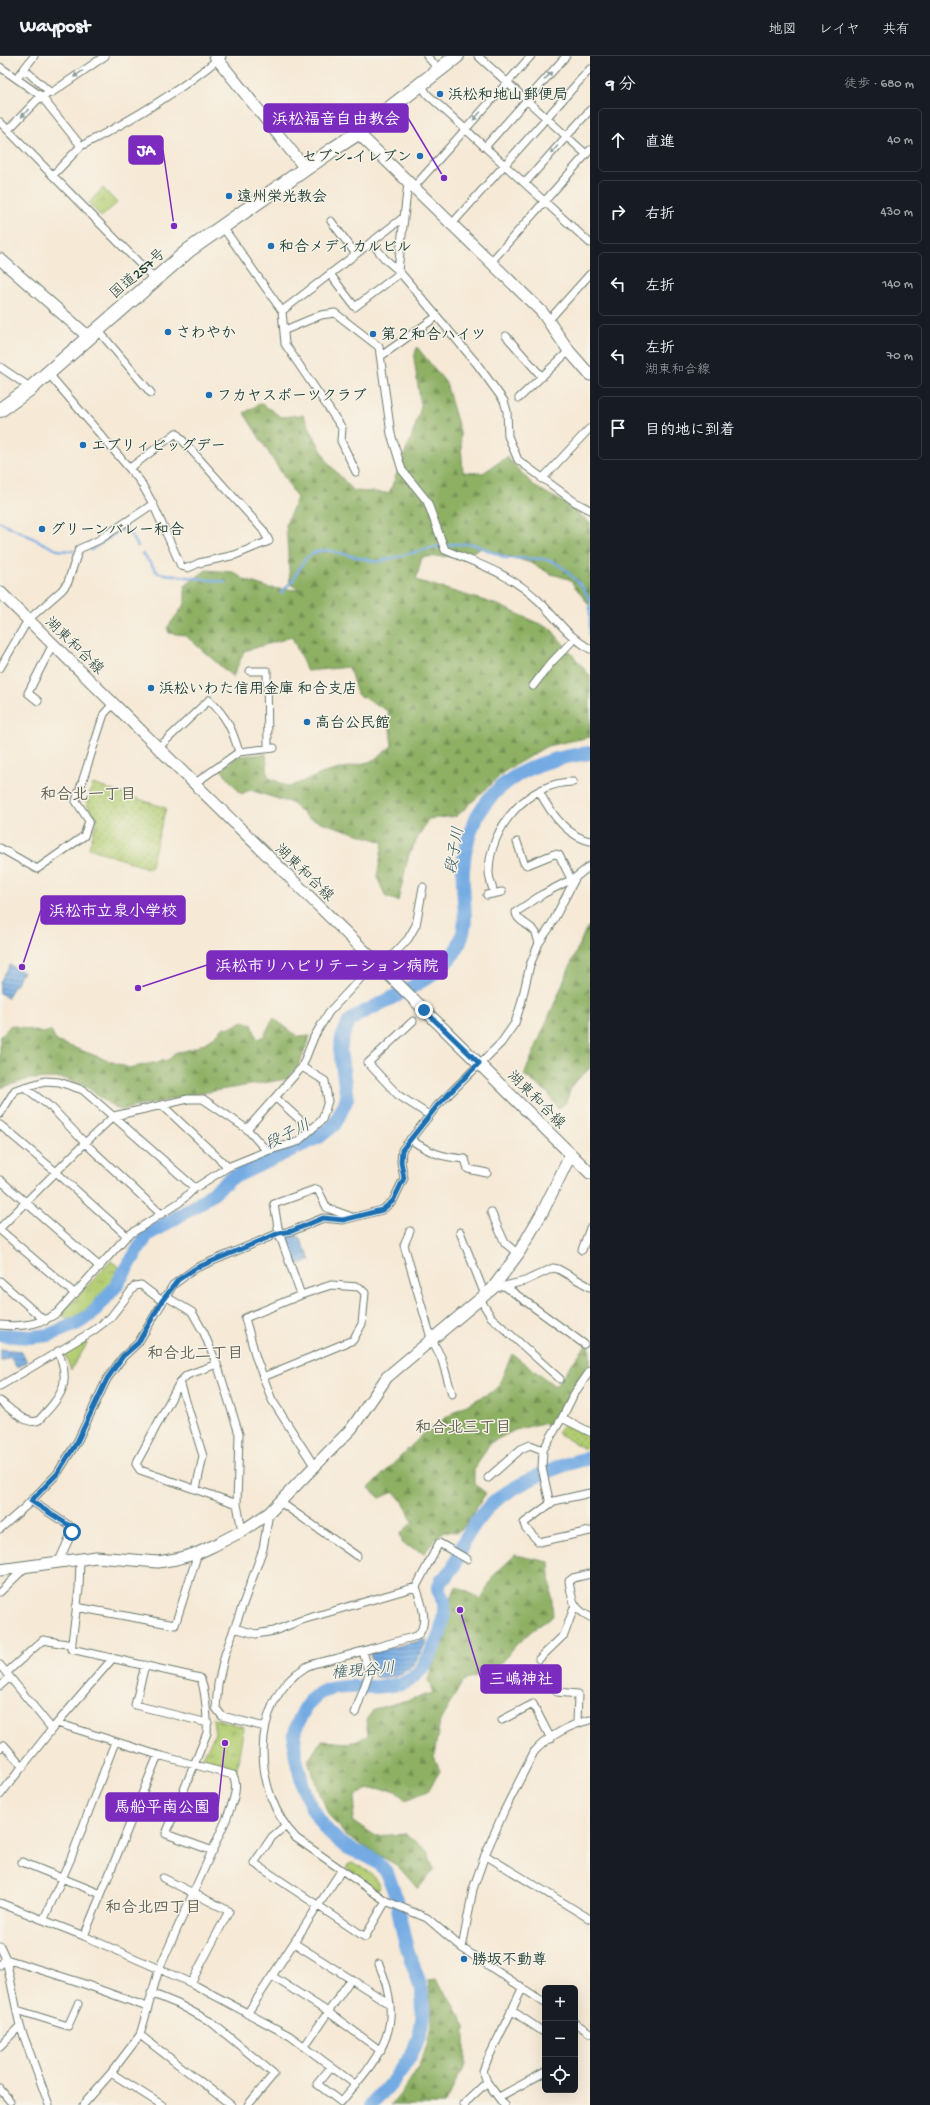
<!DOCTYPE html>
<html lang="ja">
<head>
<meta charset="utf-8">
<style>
	body { margin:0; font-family:"Gochi Hand","Klee One",sans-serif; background:#20242c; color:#f1f3f6 }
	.controls { position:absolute; right:12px; bottom:12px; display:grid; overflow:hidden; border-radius:6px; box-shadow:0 4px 16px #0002 }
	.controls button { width:36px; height:36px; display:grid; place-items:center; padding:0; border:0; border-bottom:1px solid #363941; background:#171b24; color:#f1f3f6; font:20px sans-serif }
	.stop { position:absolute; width:12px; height:12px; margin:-9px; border:3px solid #1f6fb2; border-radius:50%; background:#fff }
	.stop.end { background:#1f6fb2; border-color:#fff; box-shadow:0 1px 4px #0008 }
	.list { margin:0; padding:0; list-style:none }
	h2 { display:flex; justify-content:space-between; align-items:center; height:52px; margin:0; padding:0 16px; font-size:17px }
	h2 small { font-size:13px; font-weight:400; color:#9ea1a6 }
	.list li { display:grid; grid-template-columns:26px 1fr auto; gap:12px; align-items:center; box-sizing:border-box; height:64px; margin:0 8px 8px; padding:0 8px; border:1px solid #363941; border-radius:6px }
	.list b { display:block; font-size:15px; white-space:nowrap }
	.list p { margin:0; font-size:13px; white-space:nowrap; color:#9ea1a6 }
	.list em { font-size:13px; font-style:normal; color:#9ea1a6 }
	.icon { flex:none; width:22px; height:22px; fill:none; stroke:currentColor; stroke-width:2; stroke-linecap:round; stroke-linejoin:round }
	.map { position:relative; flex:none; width:590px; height:2049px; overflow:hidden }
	header { display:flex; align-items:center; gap:24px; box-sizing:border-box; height:56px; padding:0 20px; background:#171b24; border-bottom:1px solid #363941 }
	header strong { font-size:19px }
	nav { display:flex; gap:22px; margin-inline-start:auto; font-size:14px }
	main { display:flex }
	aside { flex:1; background:#171b24 }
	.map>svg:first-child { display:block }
	.grass { fill:url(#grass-dots); stroke:#688553 }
	.forest { fill:url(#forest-firs); stroke:#56764c }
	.park { fill:url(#park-tufts); stroke:#688553 }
	.water { fill:url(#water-rules); stroke:#4a748c }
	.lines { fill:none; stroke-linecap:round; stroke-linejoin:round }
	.stream { stroke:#75abe3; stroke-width:2.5 }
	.river { stroke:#75abe3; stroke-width:14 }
	.street-casing { stroke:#6a796d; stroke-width:9 }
	.secondary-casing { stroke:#6a796d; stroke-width:13 }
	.highway-casing { stroke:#6a796d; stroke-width:16 }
	.street { stroke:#fff; stroke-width:7 }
	.secondary { stroke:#fff; stroke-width:11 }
	.highway { stroke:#fff; stroke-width:14 }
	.oneway { fill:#8f9e9a }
	.route { stroke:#1f6fb2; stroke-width:5 }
	.poi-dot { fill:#1f6fb2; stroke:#f7f3e8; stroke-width:1.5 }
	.labels { text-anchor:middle; stroke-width:3; stroke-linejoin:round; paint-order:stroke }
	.poi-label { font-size:15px; font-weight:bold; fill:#1f3d34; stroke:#f7f3e8; text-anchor:start }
	.street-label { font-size:15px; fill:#1f3d34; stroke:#f7f3e8 }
	.neighbourhood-label { font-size:16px; font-weight:bold; fill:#636251; stroke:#f7f3e8 }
	.water-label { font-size:16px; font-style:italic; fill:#345860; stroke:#f7f3e8 }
	.leader { fill:none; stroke:#7b2cbf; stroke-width:1.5 }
	.callout-dot { fill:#7b2cbf; stroke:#f7f3e8; stroke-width:1.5 }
	.callout { fill:#7b2cbf; stroke:#7b2cbf; stroke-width:1.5 }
	.callout-label { font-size:16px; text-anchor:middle; font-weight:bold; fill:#fff }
</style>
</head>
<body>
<header>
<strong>Waypost</strong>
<nav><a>地図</a><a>レイヤ</a><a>共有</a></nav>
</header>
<main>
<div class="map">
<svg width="590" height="2049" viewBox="0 0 590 2049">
	<defs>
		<pattern id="grass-dots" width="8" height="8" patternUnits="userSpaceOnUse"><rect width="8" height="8" fill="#b2cd72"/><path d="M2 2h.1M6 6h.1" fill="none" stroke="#90a85e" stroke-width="1.8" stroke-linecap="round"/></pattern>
		<pattern id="forest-firs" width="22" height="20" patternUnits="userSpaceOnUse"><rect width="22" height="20" fill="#8db064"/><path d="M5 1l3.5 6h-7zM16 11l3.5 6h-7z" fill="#739053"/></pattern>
		<pattern id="park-tufts" width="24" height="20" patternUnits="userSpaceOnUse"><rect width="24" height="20" fill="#b2cd72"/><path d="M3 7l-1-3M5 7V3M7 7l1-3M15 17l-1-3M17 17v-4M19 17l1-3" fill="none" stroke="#90a85e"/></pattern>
		<pattern id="water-rules" width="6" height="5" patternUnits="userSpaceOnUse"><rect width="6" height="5" fill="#75abe3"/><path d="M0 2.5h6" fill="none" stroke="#5f8cb9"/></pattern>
	</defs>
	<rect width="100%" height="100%" fill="#f7f3e8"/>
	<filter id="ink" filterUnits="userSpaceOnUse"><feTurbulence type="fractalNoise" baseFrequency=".025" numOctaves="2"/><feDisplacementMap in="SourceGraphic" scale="8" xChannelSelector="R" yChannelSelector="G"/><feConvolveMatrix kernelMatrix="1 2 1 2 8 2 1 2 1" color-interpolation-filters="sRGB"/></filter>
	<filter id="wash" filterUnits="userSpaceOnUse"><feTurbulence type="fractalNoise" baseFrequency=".012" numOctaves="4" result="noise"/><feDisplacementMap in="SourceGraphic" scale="16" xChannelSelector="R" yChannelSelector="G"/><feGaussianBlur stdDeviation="0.9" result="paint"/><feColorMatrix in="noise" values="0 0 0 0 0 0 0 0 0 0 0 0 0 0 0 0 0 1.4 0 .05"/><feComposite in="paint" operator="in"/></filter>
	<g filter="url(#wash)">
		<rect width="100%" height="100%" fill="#f6e9d6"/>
		<path class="grass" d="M 93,728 L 166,752 L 150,813 L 89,792 L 97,764 L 86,747 Z
			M 564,1367 L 590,1379 L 590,1393 L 583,1392 L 557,1377 Z"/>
		<path class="forest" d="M 417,291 L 446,327 L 460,376 L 463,416 L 483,417 L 507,401 L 534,430 L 566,448 L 590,467 L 590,550 L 569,523 L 551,518 L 531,507 L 482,492 L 461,500 L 422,501 L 416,524 L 498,549 L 551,573 L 590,620 L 590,681 L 547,690 L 505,715 L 457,760 L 428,763 L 409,798 L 398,845 L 386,841 L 377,821 L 383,786 L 308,762 L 291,747 L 250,734 L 241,738 L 221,713 L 239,700 L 266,698 L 268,721 L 289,731 L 324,717 L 372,705 L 392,690 L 388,655 L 357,638 L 349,611 L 307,615 L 292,581 L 244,595 L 233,621 L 185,579 L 169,577 L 167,572 L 185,548 L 185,530 L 206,514 L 233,516 L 245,524 L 269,532 L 300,534 L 290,528 L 286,468 L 297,442 L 244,357 L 261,347 L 281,361 L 303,359 L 328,407 L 354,435 L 389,437 L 412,380 L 421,351 L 414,302 Z
			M 590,869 L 590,1012 L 572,1029 L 566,1046 L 558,1053 L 548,1037 L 524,1019 L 585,875 Z
			M 273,962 L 299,981 L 310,980 L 300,1007 L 287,1023 L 202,1037 L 120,1054 L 105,1045 L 87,1031 L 63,1022 L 30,1023 L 0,1032 L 0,980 L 11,969 L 43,977 L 51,975 L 56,985 L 129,1012 L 168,1004 L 177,996 C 194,995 213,984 224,971 L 230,972 L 243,965 L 252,968 L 257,983 L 264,980 Z
			M 590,1284 L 590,1307 L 576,1327 L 551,1371 L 543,1367 L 515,1374 L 490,1387 L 474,1414 L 474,1428 L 486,1437 L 465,1470 L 457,1476 L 443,1475 L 424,1497 L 403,1488 L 400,1478 L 413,1466 L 404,1447 L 394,1436 L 380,1442 L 369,1432 L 425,1376 L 457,1354 L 497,1333 L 512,1298 L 555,1330 Z
			M 515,1499 L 549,1506 L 553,1560 L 536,1571 L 516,1589 L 497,1612 L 463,1625 L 440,1665 L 434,1700 L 440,1715 L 428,1735 L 406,1744 L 394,1734 L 370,1733 L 357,1738 L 352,1765 L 376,1780 L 406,1778 L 427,1795 L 434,1813 L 418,1833 L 398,1810 L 346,1780 L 328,1758 L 308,1705 L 321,1685 L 349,1687 L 368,1680 L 366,1664 L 374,1653 L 433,1637 L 428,1624 L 446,1569 L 449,1547 L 456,1530 L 481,1543 L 494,1519 Z
			M 435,1923 L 453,1947 L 465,1970 L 465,2008 L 444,2049 L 391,2049 C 409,2029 427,2001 430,1973 C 432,1957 430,1940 428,1924 Z"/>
		<path class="park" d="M 103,132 L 117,147 L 101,161 L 89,147 Z
			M 111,1205 L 119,1211 C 111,1235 91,1253 69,1264 L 61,1258 Z
			M 86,1286 L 87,1288 L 71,1314 L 65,1298 L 68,1294 Z
			M 213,1662 L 244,1671 L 236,1716 L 201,1705 L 215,1677 Z
			M 353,1807 C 366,1813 374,1818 380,1831 L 378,1834 L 346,1812 L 349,1808 Z"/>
		<path class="water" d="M 10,909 L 23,916 L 7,942 L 0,937 L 0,926 Z
			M 298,1179 L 311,1204 L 296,1209 L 285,1184 L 288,1180 Z
			M 0,1293 L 21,1295 L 27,1306 L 17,1312 L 10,1301 L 0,1305 Z
			M 427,1583 C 417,1610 405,1623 375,1621 L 370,1597 Z"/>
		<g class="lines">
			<path class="stream" d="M 0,466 L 57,494 L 73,495
				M 91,494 L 121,474 L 127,474 L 138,490
				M 143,498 L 158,517 L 225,526
				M 281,537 L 292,525 L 306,502 L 315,496 L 327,494 L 377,506 L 431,492 L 454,488 L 473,488 L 506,502 L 543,503 L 554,506 L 566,514 L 583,532 L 590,545
				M 590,549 L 590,579"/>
			<path class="river" d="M 0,1279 L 31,1281 L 49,1279 L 78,1267 L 93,1257 L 116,1230 L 147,1179 L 199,1148 L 230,1123 L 319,1081 L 335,1068 L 347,1043 L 340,994 L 342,982 L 349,966 L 356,960 C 386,944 438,923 456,894 C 472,868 461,842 463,814 C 468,738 519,705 590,697
				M 371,2049 C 401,2017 428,1988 422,1940 C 420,1921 409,1903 405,1885 C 398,1860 398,1832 382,1811 C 372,1799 358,1798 347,1791 C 323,1777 307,1748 301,1722 C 294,1695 289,1680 304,1654 C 323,1619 361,1636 393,1629 C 397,1628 403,1628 406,1626 C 423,1617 430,1599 438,1583 C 442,1573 445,1557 444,1546 C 443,1542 440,1538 438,1534 L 441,1524 C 456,1516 459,1494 467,1480 C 473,1470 482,1457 491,1449 C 512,1429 562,1407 590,1402"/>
		</g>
	</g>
	<g filter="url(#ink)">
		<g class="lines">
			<defs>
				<path id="street" d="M 427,0 L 440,15
					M 478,0 L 586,98
					M 0,11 L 41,40 L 81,90 L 53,119
					M 17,22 L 34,0
					M 421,28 L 427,38 L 590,187
					M 51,37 L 105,0
					M 0,66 L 131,199 L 150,218 L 157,221
					M 8,74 L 41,40 L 51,37 L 24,13
					M 81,90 C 130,65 180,35 222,0
					M 485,91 L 566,0
					M 408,127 L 398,214 L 477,308 L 504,345 L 507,355 L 508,380 L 518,404 L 575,446 L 590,454
					M 525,127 L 590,54
					M 413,132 L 531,0
					M 331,165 L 356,198
					M 451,169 L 590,13
					M 222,170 L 282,255 L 404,161
					M 371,186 L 385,203 L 398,214
					M 490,207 L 590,94
					M 330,218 L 355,251 L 400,217
					M 282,255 L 285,288 L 342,372 L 341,385 L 356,416
					M 548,265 L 590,218
					M 98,274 L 151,337
					M 285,274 L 321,259 L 335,257 L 379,291 L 391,378 L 402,414 L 427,445 L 445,494 C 479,508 512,519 539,545 C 558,564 565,578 590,593
					M 506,280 L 542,321
					M 381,300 L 436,261
					M 0,311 L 31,332
					M 48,317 L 140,425 L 153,448 L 181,510 L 188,512 L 199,507 L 235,499 L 269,485 L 263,474 L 176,377 L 130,412
					M 519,342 L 569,295
					M 542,423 L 589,373
					M 0,612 L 28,564 L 62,534 L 68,526 L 79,493 L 99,484 L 153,448
					M 250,615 L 267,615 L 268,691
					M 533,630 L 550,608 L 574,583
					M 38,645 L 28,637 L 53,588
					M 158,692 L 209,644 C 227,661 232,673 239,696
					M 194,728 L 239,696 L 274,692
					M 539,735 C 550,756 566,780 590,785
					M 517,786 L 524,807 L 527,809 L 554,798 L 559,799 L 571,823
					M 0,792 L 37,813 L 84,780 L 89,765 L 76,745 L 104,658 L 113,648
					M 494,837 C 492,830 489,823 489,816 C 489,772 528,726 573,726
					M 487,839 L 502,836
					M 539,887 C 538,884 537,880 536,877 C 531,869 516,865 516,856 L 543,838 L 576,821
					M 381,912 L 408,883 L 416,869 L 423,831
					M 413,965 L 368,1007 L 398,1039 L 429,1059
					M 24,1031 L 52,1052 L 85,1087 L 161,1158
					M 276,1042 L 311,1074
					M 162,1049 L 188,1043 L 203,1043 L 247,1073 L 267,1095 L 228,1111
					M 0,1058 L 15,1034 L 45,1025 L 59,1026 L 83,1034 L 195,1132 L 180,1146 L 127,1180 L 57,1257 C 39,1269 22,1271 0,1269
					M 0,1069 L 56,1116 L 127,1180
					M 247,1073 L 302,1011 L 314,981 L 329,956 L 375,907
					M 410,1083 C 430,1097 441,1101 465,1103 L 468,1113 L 487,1117
					M 267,1095 L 297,1086 L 322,1064 L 328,1045 L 325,1025 L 302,1011
					M 0,1124 L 100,1211
					M 491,1156 L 505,1187 L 518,1198
					M 0,1172 L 85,1087 L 114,1060 L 162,1049 L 228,1111 L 195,1132
					M 0,1174 L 75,1238
					M 410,1175 L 404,1189 L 431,1282 L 441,1301 L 452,1338
					M 460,1176 L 485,1239
					M 582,1194 L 590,1172
					M 0,1225 L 45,1265
					M 506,1231 L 584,1288
					M 492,1233 L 525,1225 L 553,1212 L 558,1213 L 590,1231
					M 301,1239 L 279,1177 L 274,1148 L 316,1133 L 318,1134 L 327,1152 L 352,1161
					M 165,1240 L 192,1256 L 204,1277 L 219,1314 L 239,1378 L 237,1448 L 242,1475
					M 480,1243 L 491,1261 L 560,1323
					M 217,1308 L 187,1319 L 180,1326 L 136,1408 L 140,1414 L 237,1448
					M 263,1321 L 353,1284 L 362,1268 L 365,1237 L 359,1231 L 331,1229 L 301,1239 L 245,1262 L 256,1302 L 272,1344 L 315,1411
					M 180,1326 L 203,1400 L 196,1433
					M 0,1330 L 93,1275 L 110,1262 L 135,1230 L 141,1229 L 162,1245
					M 0,1345 C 10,1352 27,1371 39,1364 C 62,1339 72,1328 58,1295
					M 562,1362 L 574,1338 L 590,1315
					M 488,1422 L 521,1393 L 530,1389 L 543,1394
					M 590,1437 L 554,1445 L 524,1467 L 525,1471 L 539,1486 L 590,1475
					M 31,1445 L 70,1470 L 72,1476 L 59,1505
					M 280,1446 L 357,1500
					M 550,1448 L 542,1412 L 543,1394 L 562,1362 L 590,1376
					M 0,1473 L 26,1450 L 57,1418 L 77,1386 L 107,1323 L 123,1301 L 138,1287 L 173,1229 L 196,1212 L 279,1177 L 292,1175 L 323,1162 L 343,1164 L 382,1154 L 393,1145 L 404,1122 L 401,1106 L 402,1094 L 437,1050 L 501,987 L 515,967 L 521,948 L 530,909 L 539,887 L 550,871 L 576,821 L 590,810
					M 80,1503 L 79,1533 L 71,1593 L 200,1622 C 205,1629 208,1667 207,1677 L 166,1778 L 213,1795
					M 590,1518 L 573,1522 L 569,1525 C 572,1543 572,1552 590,1561
					M 416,1531 L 439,1487 L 467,1503
					M 0,1536 L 26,1511
					M 76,1551 L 175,1569 L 198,1497
					M 234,1572 L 256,1578 L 274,1575 L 302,1564 L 416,1531 C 421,1545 430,1568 417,1580 C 390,1587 364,1595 338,1602 C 328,1605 315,1606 306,1611 C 248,1646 253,1738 296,1782 L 386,1845 L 427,1862 L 462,1892 L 545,1947
					M 539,1603 L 564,1579 L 575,1549
					M 0,1609 L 52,1673
					M 145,1609 L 135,1649 L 208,1667
					M 6,1617 L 43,1584 L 72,1589
					M 0,1630 L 10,1621
					M 557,1636 L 578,1638 L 577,1667
					M 355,1657 L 369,1618 L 363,1595
					M 502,1664 L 533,1648 L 551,1683
					M 57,1667 L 158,1699 L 233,1719 C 240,1732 231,1750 226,1764 L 159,1913 L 140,1979 L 111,2017 L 83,2049
					M 265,1671 L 222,1660 L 216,1652 L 218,1628 L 225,1598 L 263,1493 L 269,1457
					M 0,1692 L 4,1689 L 23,1711
					M 0,1739 L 52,1673 L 113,1602
					M 285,1770 L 272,1781 L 254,1807 L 365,1881 L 386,1845
					M 485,1799 L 504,1755 L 534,1696 C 547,1681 571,1668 590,1664
					M 22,1806 L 101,1838
					M 163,1822 L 229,1855 L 191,1927
					M 0,1847 L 84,1880 L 191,1927 L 290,1980 L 356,2029
					M 44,1863 L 71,1802 L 115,1686
					M 84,1880 L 158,1699
					M 294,1887 L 390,1948
					M 0,1890 L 6,1903 L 20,1970 L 49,2049
					M 462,1892 L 473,1833 L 485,1799 L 590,1863
					M 0,1909 L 6,1903 L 76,1925 L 147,1951
					M 272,1920 L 328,1956 L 381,1995
					M 151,1937 L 178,1948 L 211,1966 L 274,2018 L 248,2049
					M 17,1954 L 68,1970 L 78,1948
					M 511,1954 L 545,1977
					M 247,1958 L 341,1815
					M 575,1967 L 590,1977
					M 140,1979 L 231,2049
					M 0,1990 L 20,1970
					M 304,1991 L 351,1923
					M 331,2011 L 317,2028 L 341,2046 C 381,1998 406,1973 379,1908
					M 111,2017 L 162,2049
					M 487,2026 L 504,2049
					M 0,2033 L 10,2045
					M 499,2041 L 545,2016
					M 465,2049 L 464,2048 L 487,2026 L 483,2015 L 487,2005 L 522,1933"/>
				<path id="secondary" d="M 215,0 L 305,112
					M 358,77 L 542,256 L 569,295 L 590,319
					M 0,203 L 83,276 L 91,280
					M 0,536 L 590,1117
					M 0,1514 L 96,1501 L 158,1506 L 176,1503 L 198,1497 L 213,1490 L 242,1475 L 269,1457 L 352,1372 L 387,1321 L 492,1233 L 518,1198 L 543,1155 L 571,1098"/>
				<path id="highway" d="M 0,354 L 31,332 L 189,194 L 335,92 L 358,77 L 457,0"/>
			</defs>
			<use href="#street" class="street-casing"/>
			<use href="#secondary" class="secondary-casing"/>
			<use href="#highway" class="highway-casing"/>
			<use href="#street" class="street"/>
			<use href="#secondary" class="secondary"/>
			<use href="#highway" class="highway"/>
		</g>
		<defs><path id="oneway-solid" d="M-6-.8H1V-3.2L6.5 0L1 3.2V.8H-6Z"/></defs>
		<g class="oneway">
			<use href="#oneway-solid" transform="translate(78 18) rotate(145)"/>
			<use href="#oneway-solid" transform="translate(548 20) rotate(-47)"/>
			<use href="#oneway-solid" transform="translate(25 57) rotate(134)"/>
			<use href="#oneway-solid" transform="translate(477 60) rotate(132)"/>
			<use href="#oneway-solid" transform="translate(554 94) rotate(131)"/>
		</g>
	</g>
	<g class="lines" filter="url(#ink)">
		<path class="route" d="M 72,1476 L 70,1470 L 31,1445 L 57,1418 L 77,1386 L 107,1323 L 123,1300 L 138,1287 L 162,1245 L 178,1224 L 196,1212 L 279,1177 L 292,1175 L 323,1162 L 343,1164 L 382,1154 L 393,1145 L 404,1122 L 401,1106 L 402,1094 L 437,1050 L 479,1007 L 424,954"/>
	</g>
	<g class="poi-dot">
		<circle cx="440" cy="38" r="4"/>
		<circle cx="420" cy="100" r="4"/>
		<circle cx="229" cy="140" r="4"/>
		<circle cx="271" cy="190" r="4"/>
		<circle cx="168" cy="276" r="4"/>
		<circle cx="373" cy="278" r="4"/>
		<circle cx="209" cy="339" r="4"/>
		<circle cx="83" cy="389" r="4"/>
		<circle cx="42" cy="473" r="4"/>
		<circle cx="151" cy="632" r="4"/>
		<circle cx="307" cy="666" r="4"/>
		<circle cx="464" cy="1903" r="4"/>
	</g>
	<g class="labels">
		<g class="poi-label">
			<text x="448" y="43">浜松和地山郵便局</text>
			<text x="412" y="105" text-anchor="end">セブン-イレブン</text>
			<text x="237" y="145">遠州栄光教会</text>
			<text x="279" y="195">和合メディカルビル</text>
			<text x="176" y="281">さわやか</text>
			<text x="381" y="283">第２和合ハイツ</text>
			<text x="217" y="344">フカヤスポーツクラブ</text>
			<text x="91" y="394">エブリィビッグデー</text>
			<text x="50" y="478">グリーンバレー和合</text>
			<text x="159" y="637">浜松いわた信用金庫 和合支店</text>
			<text x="315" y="671">高台公民館</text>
			<text x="472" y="1908">勝坂不動尊</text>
		</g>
		<g class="street-label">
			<text transform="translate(137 217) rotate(-41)" y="5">国道257号</text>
			<text transform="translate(75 589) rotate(44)" y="5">湖東和合線</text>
			<text transform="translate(305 816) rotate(44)" y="5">湖東和合線</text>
			<text transform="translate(537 1043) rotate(45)" y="5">湖東和合線</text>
		</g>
		<g class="neighbourhood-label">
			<text x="88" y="743">和合北一丁目</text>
			<text x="195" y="1302">和合北二丁目</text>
			<text x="463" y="1376">和合北三丁目</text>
			<text x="153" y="1856">和合北四丁目</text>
		</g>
		<g class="water-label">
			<text transform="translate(453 794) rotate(-80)" y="6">段子川</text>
			<text transform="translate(287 1077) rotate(-26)" y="6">段子川</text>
			<text transform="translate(363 1613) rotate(-5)" y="6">権現谷川</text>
		</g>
	</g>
	<path class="leader" d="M444 122L408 62M174 170L163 94M22 911L41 854M138 932L207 909M460 1554L481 1623M225 1687L218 1751"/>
	<g class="callout-dot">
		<circle cx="444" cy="122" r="4"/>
		<circle cx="174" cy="170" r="4"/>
		<circle cx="22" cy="911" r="4"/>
		<circle cx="138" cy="932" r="4"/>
		<circle cx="460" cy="1554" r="4"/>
		<circle cx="225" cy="1687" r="4"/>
	</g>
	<g class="callout">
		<rect x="264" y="48" width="144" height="28" rx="4"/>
		<rect x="129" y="80" width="34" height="28" rx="4"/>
		<rect x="41" y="840" width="144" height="28" rx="4"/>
		<rect x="207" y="895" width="240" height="28" rx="4"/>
		<rect x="481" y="1609" width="80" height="28" rx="4"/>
		<rect x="106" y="1737" width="112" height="28" rx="4"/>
	</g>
	<g class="callout-label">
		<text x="336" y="68">浜松福音自由教会</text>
		<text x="146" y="99">JA</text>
		<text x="113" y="860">浜松市立泉小学校</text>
		<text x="327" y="915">浜松市リハビリテーション病院</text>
		<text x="521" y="1628">三嶋神社</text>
		<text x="162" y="1756">馬船平南公園</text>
	</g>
</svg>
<div class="controls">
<button>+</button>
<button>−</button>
<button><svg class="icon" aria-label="locate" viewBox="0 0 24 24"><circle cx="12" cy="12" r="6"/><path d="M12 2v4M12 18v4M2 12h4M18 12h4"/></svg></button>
</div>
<div class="stop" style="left:72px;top:1476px"></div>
<div class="stop end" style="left:424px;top:954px"></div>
</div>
<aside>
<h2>9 分<small>徒歩 · 680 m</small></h2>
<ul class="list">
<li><svg class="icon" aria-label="ahead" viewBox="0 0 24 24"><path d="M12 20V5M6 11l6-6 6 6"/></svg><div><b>直進</b></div><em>40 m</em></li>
<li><svg class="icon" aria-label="right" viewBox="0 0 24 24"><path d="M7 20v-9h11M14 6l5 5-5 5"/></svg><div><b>右折</b></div><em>430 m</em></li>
<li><svg class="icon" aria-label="left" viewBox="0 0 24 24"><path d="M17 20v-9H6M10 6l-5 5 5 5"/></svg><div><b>左折</b></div><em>140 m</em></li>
<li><svg class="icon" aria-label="left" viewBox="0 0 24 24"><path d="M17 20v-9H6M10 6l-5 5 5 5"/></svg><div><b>左折</b><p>湖東和合線</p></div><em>70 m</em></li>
<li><svg class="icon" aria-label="arrive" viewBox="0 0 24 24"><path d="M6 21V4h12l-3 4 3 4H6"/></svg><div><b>目的地に到着</b></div></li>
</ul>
</aside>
</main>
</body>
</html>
